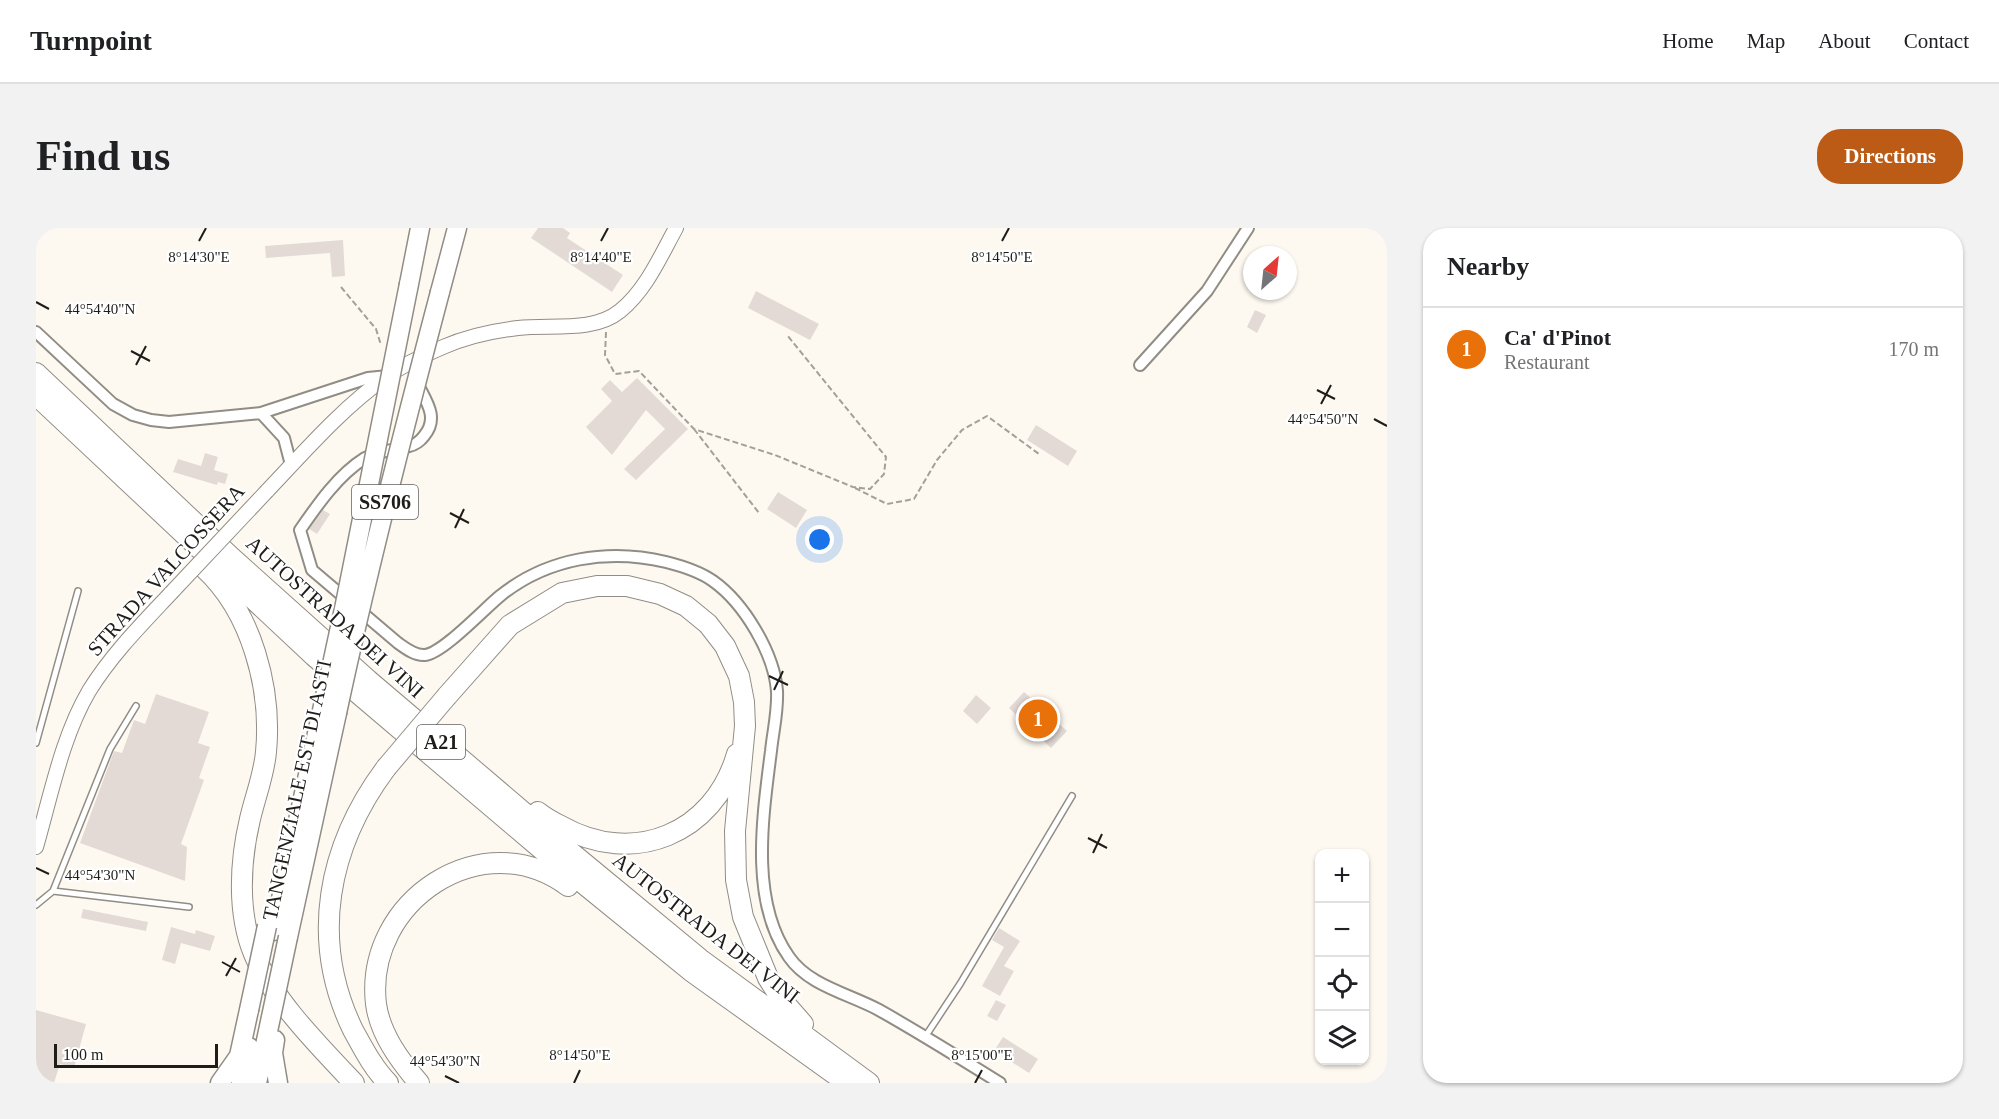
<!DOCTYPE html>
<html lang="en">
<head>
<meta charset="utf-8">
<style>
	body { margin:0; font-family:Georgia,serif; background:#f2f2f2; color:#202124 }
	.controls { position:absolute; right:18px; bottom:18px; display:grid; overflow:hidden; border-radius:12px; box-shadow:0 2px 4px #0004 }
	.controls button { width:54px; height:54px; display:grid; place-items:center; padding:0; border:0; border-bottom:2px solid #e0e0e0; background:#fff; color:#202124; font:30px sans-serif }
	.compass { position:absolute; left:1207px; top:18px; width:54px; height:54px; border-radius:50%; background:#fff; box-shadow:0 2px 4px #0004; rotate:27deg }
	.scale { position:absolute; left:18px; bottom:15px; width:164px; box-sizing:border-box; padding-left:6px; border:3px solid #1e1d1a; border-top:0; font-size:16px; line-height:21px; white-space:nowrap; color:#1e1d1a; -webkit-text-stroke:4px #fff; paint-order:stroke }
	.you { position:absolute; left:784px; top:312px; width:21px; height:21px; margin:-15px; border:4px solid #fff; border-radius:50%; background:#1a73e8; box-shadow:0 0 0 9px #1a73e833 }
	.badge { display:grid; place-items:center; width:39px; height:39px; border-radius:50%; background:#bb5b16; color:#fff; font-size:20px; font-weight:700 }
	.pin { position:absolute; translate:-50% -50%; border:3px solid #fff; box-shadow:0 2px 6px #0006 }
	.list { margin:0; padding:0; list-style:none }
	h2 { display:flex; justify-content:space-between; align-items:center; height:78px; margin:0; padding:0 24px; font-size:26px }
	h2 small { font-size:20px; font-weight:400; color:#757577 }
	.list li { display:grid; grid-template-columns:39px 1fr auto; gap:18px; align-items:center; box-sizing:border-box; height:84px; padding:0 24px; border-top:2px solid #e0e0e0 }
	.list b { display:block; font-size:22px; white-space:nowrap }
	.list p { margin:0; font-size:20px; white-space:nowrap; color:#757577 }
	.list em { font-size:20px; font-style:normal; color:#757577 }
	.icon { flex:none; width:33px; height:33px; fill:none; stroke:currentColor; stroke-width:2; stroke-linecap:round; stroke-linejoin:round }
	.map { position:relative; flex:none; width:1351px; height:855px; overflow:hidden; border-radius:24px }
	header { display:flex; align-items:center; gap:36px; box-sizing:border-box; height:84px; padding:0 30px; background:#fff; border-bottom:2px solid #e0e0e0 }
	header strong { font-size:28px }
	nav { display:flex; gap:33px; margin-inline-start:auto; font-size:21px }
	.intro { display:flex; align-items:center; justify-content:space-between; box-sizing:border-box; height:144px; padding:0 36px }
	h1 { margin:0; font-size:42px }
	.button { padding:15px 27px; border-radius:24px; background:#bb5b16; color:#fff; font-size:21px; font-weight:700 }
	main { display:flex; gap:36px; padding:0 36px }
	aside { flex:1; background:#fff; border-radius:24px; box-shadow:0 2px 4px #0004 }
	.map>svg:first-child { display:block }
	.building { fill:#e3dad6 }
	.lines { fill:none; stroke-linecap:round; stroke-linejoin:round }
	.service-casing { stroke:#918d85; stroke-width:8 }
	.minor-casing { stroke:#918d85; stroke-width:14 }
	.tertiary-casing { stroke:#918d85; stroke-width:16 }
	.trunk-casing { stroke:#918d85; stroke-width:21 }
	.motorway-casing { stroke:#918d85; stroke-width:22 }
	.path { stroke:#a3a09a; stroke-width:2; stroke-dasharray:6 3; stroke-linecap:butt }
	.service { stroke:#fff; stroke-width:5 }
	.minor { stroke:#fff; stroke-width:10 }
	.tertiary { stroke:#fff; stroke-width:14 }
	.trunk { stroke:#fff; stroke-width:18 }
	.motorway { stroke:#fff; stroke-width:20 }
	.tertiary-bridge-casing { stroke:#918d85; stroke-width:16; stroke-linecap:butt }
	.trunk-bridge-casing { stroke:#918d85; stroke-width:21; stroke-linecap:butt }
	.motorway-bridge-casing { stroke:#918d85; stroke-width:22; stroke-linecap:butt }
	.tertiary-bridge { stroke:#fff; stroke-width:14 }
	.trunk-bridge { stroke:#fff; stroke-width:18 }
	.motorway-bridge { stroke:#fff; stroke-width:20 }
	.ticks { fill:none; stroke:#1e1d1a; stroke-width:2 }
	.labels { text-anchor:middle; stroke-width:4.5; stroke-linejoin:round; paint-order:stroke }
	.shield { fill:#fff; stroke:#62615f; stroke-width:1.5 }
	.shield-label { font-size:20px; font-weight:bold; fill:#1e1d1a }
	.street-label { font-size:21px; fill:#1e1d1a; stroke:#fff }
	.ticks-label { font-size:15px; text-anchor:middle; fill:#1e1d1a; stroke:#fff; stroke-width:4.5; stroke-linejoin:round; paint-order:stroke }
</style>
</head>
<body>
<header>
<strong>Turnpoint</strong>
<nav><a>Home</a><a>Map</a><a>About</a><a>Contact</a></nav>
</header>
<div class="intro"><h1>Find us</h1><a class="button">Directions</a></div>
<main>
<div class="map">
<svg width="1351" height="855" viewBox="0 0 1351 855">
	<rect width="100%" height="100%" fill="#fdf9f1"/>
	<path class="building" d="M 502,0 L 527,0 L 534,5 L 531,10 L 587,47 L 576,64 L 495,10 Z
		M 307,12 L 309,48 L 296,49 L 294,25 L 230,30 L 229,18 Z
		M 720,63 L 783,96 L 774,112 L 712,80 Z
		M 1219,82 L 1230,87 L 1221,105 L 1211,99 Z
		M 601,150 L 652,201 L 600,252 L 588,241 L 629,201 L 610,182 L 576,227 L 550,199 L 576,173 L 565,161 L 574,152 L 586,164 Z
		M 1000,197 L 1041,223 L 1032,238 L 991,212 Z
		M 169,225 L 182,229 L 178,242 L 192,246 L 189,256 L 182,254 L 181,257 L 137,244 L 142,231 L 165,238 Z
		M 742,264 L 771,282 L 760,300 L 731,281 Z
		M 287,282 L 294,286 L 281,306 L 273,301 Z
		M 988,464 L 1031,503 L 1015,520 L 973,480 Z
		M 120,466 L 173,484 L 162,515 L 174,519 L 163,550 L 168,552 L 145,616 L 151,619 L 149,653 L 44,615 L 78,523 L 86,525 L 98,492 L 109,496 Z
		M 940,467 L 955,480 L 941,496 L 927,483 Z
		M 47,681 L 112,694 L 110,703 L 45,690 Z
		M 135,699 L 159,706 L 160,702 L 179,708 L 174,723 L 145,715 L 139,736 L 126,732 Z
		M 963,700 L 984,713 L 968,738 L 978,743 L 964,768 L 946,758 L 968,719 L 956,712 Z
		M 960,772 L 970,777 L 961,793 L 951,788 Z
		M 0,782 L 50,796 L 38,840 L 24,836 L 18,855 L 0,855 Z
		M 967,809 L 1002,831 L 993,845 L 958,823 Z"/>
	<g class="lines">
		<defs>
			<path id="service" d="M 0,515 L 42,363
				M 17,663 L 153,679
				M 0,677 L 17,663 L 74,521 L 100,478
				M 889,809 L 924,756 L 1036,568"/>
			<path id="minor" d="M 0,104 L 77,176 L 97,187 L 115,192 L 133,194 L 225,185 L 332,150 L 352,148
				M 1104,137 L 1171,63 L 1212,0
				M 380,153 C 389,172 404,189 388,208 C 385,212 379,217 373,218 C 358,223 343,222 329,230 C 302,247 282,276 264,302 L 276,342 L 362,415 C 369,420 379,428 389,427 C 407,425 448,381 464,368 C 511,330 572,320 630,334 C 646,338 663,343 677,353 C 708,375 738,425 741,463 C 742,484 737,503 735,523 C 727,587 713,673 753,729 C 773,758 814,766 843,782 C 884,805 924,830 964,855
				M 225,185 L 248,210 L 255,237"/>
			<path id="tertiary" d="M 231,263 C 269,223 305,181 350,149 C 367,137 388,127 407,119 C 430,109 456,103 482,100 C 514,96 557,105 584,83 C 610,62 624,29 640,0
				M 0,619 C 15,567 26,509 53,463 C 76,426 106,396 135,365"/>
			<path id="trunk" d="M 373,56 L 384,0
				M 404,64 L 421,0
				M 238,703 L 287,478
				M 252,709 L 301,485
				M 239,812 L 237,825 L 242,855
				M 184,855 L 203,828 L 213,782
				M 205,855 L 213,819
				M 221,855 L 235,789"/>
			<path id="motorway" d="M 0,145 L 196,330 L 332,452 L 526,617 L 664,731 L 833,855
				M 0,167 L 278,428 L 516,630 L 655,743 L 807,852
				M 168,340 C 216,384 236,461 230,524 C 228,547 219,569 214,591 C 204,633 201,685 218,726 C 236,771 284,819 318,855
				M 411,468 L 474,397 L 526,365 L 561,358 L 591,358 L 624,366 L 650,378 L 672,396 L 689,418 L 703,448 L 708,474 L 709,498 L 699,603 L 700,652 L 707,689 L 732,750 L 746,772 L 767,796
				M 350,540 C 292,618 273,711 317,802 C 327,820 337,840 352,855
				M 502,584 C 509,590 517,594 525,598 C 597,639 678,606 701,526
				M 383,855 C 364,833 344,806 340,776 C 328,673 447,594 532,658"/>
		</defs>
		<use href="#service" class="service-casing"/>
		<use href="#minor" class="minor-casing"/>
		<use href="#tertiary" class="tertiary-casing"/>
		<use href="#trunk" class="trunk-casing"/>
		<use href="#motorway" class="motorway-casing"/>
		<path class="path" d="M 305,59 L 340,101 L 345,117
			M 570,104 L 569,127 L 579,146 L 603,143 L 658,201 L 739,227 L 817,259 L 834,261 L 848,246 L 850,229 L 751,107
			M 658,201 L 723,285
			M 819,260 L 851,276 L 878,271 L 901,232 L 926,202 L 951,188 L 1003,226"/>
		<use href="#service" class="service"/>
		<use href="#minor" class="minor"/>
		<use href="#tertiary" class="tertiary"/>
		<use href="#trunk" class="trunk"/>
		<use href="#motorway" class="motorway"/>
		<defs>
			<path id="tertiary-bridge" d="M 135,365 L 231,263"/>
			<path id="trunk-bridge" d="M 287,478 L 309,376 L 373,56
				M 301,485 C 331,344 367,204 404,64
				M 213,782 L 231,698
				M 235,789 L 252,709"/>
			<path id="motorway-bridge" d="M 350,540 L 411,468"/>
		</defs>
		<use href="#tertiary-bridge" class="tertiary-bridge-casing"/>
		<use href="#trunk-bridge" class="trunk-bridge-casing"/>
		<use href="#motorway-bridge" class="motorway-bridge-casing"/>
		<use href="#tertiary-bridge" class="tertiary-bridge"/>
		<use href="#trunk-bridge" class="trunk-bridge"/>
		<use href="#motorway-bridge" class="motorway-bridge"/>
	</g>
	<path class="ticks" d="M 163,13 L 170,0M 565,13 L 572,0M 966,13 L 973,0M 0,74 L 13,81M 95,123 L 114,133M 100,137 L 110,118M 1281,162 L 1299,171M 1285,176 L 1295,157M 1338,191 L 1351,198M 414,285 L 433,295M 419,300 L 428,281M 733,448 L 752,457M 738,462 L 747,443M 1052,610 L 1071,620M 1057,625 L 1066,606M 0,640 L 13,646M 186,734 L 204,744M 190,748 L 200,730M 409,848 L 423,855M 538,855 L 544,842M 939,855 L 946,842"/>
	<g class="labels">
		<g class="shield">
			<rect x="316" y="257" width="66" height="34" rx="4.5"/>
			<rect x="381" y="497" width="48" height="34" rx="4.5"/>
		</g>
		<g class="shield-label">
			<text x="349" y="281">SS706</text>
			<text x="405" y="521">A21</text>
		</g>
		<g class="street-label">
			<text transform="translate(130 342) rotate(-48)" y="7">STRADA VALCOSSERA</text>
			<text transform="translate(299 389) rotate(42)" y="7">AUTOSTRADA DEI VINI</text>
			<text transform="translate(261 562) rotate(-78)" y="7">TANGENZIALE EST DI ASTI</text>
			<text transform="translate(670 700) rotate(38)" y="7">AUTOSTRADA DEI VINI</text>
		</g>
	</g>
	<g class="ticks-label">
		<text x="163" y="34">8°14'30"E</text>
		<text x="565" y="34">8°14'40"E</text>
		<text x="966" y="34">8°14'50"E</text>
		<text x="64" y="86">44°54'40"N</text>
		<text x="1287" y="196">44°54'50"N</text>
		<text x="64" y="652">44°54'30"N</text>
		<text x="544" y="832">8°14'50"E</text>
		<text x="946" y="832">8°15'00"E</text>
		<text x="409" y="838">44°54'30"N</text>
	</g>
</svg>
<div class="controls">
<button>+</button>
<button>−</button>
<button><svg class="icon" aria-label="locate" viewBox="0 0 24 24"><circle cx="12" cy="12" r="6"/><path d="M12 2v4M12 18v4M2 12h4M18 12h4"/></svg></button>
<button><svg class="icon" aria-label="layers" viewBox="0 0 24 24"><path d="M12 4l9 5-9 5-9-5zM3 14l9 5 9-5"/></svg></button>
</div>
<svg class="compass" viewBox="-18 -18 36 36"><path d="M0-13l5 13h-10z" fill="#e53935"/><path d="M0 13l5-13h-10z" fill="#757577"/></svg>
<div class="scale">100 m</div>
<div class="you"></div>
<div class="pin badge" style="left:1002px;top:491px;background:#e8710a">1</div>
</div>
<aside>
<h2>Nearby<small></small></h2>
<ul class="list">
<li><span class="badge" style="background:#e8710a">1</span><div><b>Ca' d'Pinot</b><p>Restaurant</p></div><em>170 m</em></li>
</ul>
</aside>
</main>
</body>
</html>
